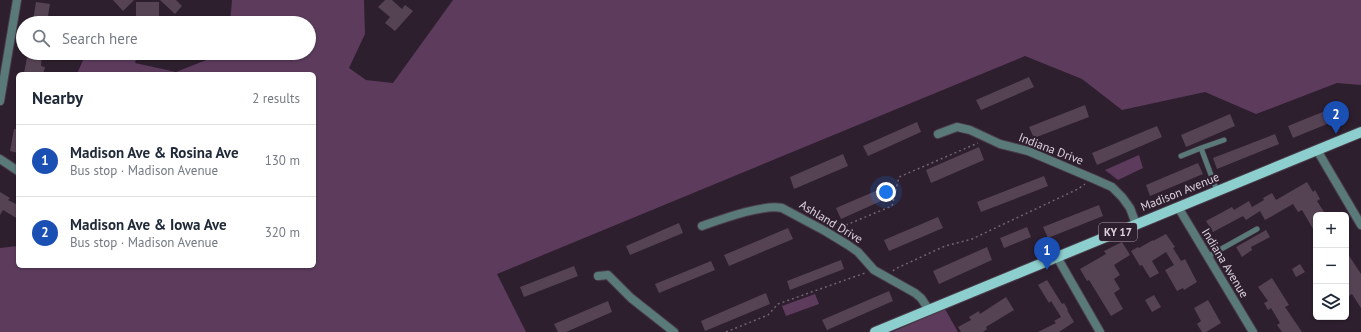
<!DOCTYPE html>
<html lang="en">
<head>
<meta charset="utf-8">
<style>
	body { margin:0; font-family:"PT Sans",sans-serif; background:#f6f6f7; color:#1f2937 }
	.controls { position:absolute; right:12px; bottom:12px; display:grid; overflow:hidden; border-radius:6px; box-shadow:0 1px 3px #0004 }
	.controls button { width:36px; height:36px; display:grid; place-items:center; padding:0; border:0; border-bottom:1px solid #e0e1e3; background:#fff; color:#1f2937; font:20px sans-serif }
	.you { position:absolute; left:886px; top:192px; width:14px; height:14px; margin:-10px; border:3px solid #fff; border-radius:50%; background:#1a73e8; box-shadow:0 0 0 6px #1a73e833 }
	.badge { display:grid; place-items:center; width:26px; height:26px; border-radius:50%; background:#111827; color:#fff; font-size:13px; font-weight:700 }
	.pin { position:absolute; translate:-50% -33px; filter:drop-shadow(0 1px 2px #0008) }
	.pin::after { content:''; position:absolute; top:21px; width:14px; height:12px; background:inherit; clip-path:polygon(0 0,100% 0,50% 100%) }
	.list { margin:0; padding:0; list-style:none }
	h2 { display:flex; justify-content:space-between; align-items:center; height:52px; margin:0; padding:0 16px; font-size:17px }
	h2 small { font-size:13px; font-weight:400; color:#747a83 }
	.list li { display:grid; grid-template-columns:26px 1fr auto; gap:12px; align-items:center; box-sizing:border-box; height:72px; padding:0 16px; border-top:1px solid #e0e1e3 }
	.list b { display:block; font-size:15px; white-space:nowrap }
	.list p { margin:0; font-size:13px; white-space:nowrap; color:#747a83 }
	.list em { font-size:13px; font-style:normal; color:#747a83 }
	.icon { flex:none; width:22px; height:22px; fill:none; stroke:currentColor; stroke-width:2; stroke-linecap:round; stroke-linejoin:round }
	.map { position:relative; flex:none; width:1361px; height:332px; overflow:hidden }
	.search { position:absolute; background:#fff; box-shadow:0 1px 3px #0004; left:16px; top:16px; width:300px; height:44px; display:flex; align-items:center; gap:10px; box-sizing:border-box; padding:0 14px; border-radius:22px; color:#747a83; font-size:15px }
	.panel { position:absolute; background:#fff; box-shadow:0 1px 3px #0004; left:16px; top:72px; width:300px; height:196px; border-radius:6px }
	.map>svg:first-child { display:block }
	.green { fill:#5c3b5d }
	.building { fill:#554354 }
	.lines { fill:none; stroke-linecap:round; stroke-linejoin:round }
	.service-casing { stroke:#4a3c4a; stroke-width:6 }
	.minor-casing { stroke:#4a3c4a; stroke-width:10 }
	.primary-casing { stroke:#4a3c4a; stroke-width:12 }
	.path { stroke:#716471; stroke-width:1.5; stroke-dasharray:2 3; stroke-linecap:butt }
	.service { stroke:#5a7979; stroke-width:5 }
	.minor { stroke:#5a7979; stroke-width:8 }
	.primary { stroke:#8dcfce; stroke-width:10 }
	.labels { text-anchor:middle; stroke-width:4; stroke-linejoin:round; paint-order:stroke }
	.shield { fill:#2e1f2e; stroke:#aa9eaa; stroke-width:1 }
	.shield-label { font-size:11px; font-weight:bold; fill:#dfd4df }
	.street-label { font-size:12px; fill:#dfd4df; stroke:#2e1f2e }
</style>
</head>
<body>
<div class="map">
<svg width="1361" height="332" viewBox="0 0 1361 332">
	<rect width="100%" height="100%" fill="#2e1f2e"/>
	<path class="green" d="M 232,0 L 364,0 L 365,34 L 349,68 L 366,80 L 393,83 L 453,0 L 1361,0 L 1361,85 L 1337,83 L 1256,114 L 1205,92 L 1122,110 L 1082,79 L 1025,56 L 497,274 L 526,332 L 0,332 L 0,248 L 18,246 L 18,266 L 314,266 L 314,74 L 77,74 L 86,53 L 138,53 L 135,63 L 176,72 L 224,53 L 309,53 L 309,23 L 230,23 Z
		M 1139,155 L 1143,168 L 1118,180 L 1105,170 Z
		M 815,294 L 819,304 L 786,316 L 782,306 Z
		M 945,309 L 958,332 L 892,332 Z"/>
	<path class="building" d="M 113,0 L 134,0 L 123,11 Z
		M 160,0 L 176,0 L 182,6 L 175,14 Z
		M 385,0 L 392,0 L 402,9 L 405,5 L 413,11 L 395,31 L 385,23 L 390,17 L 378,7 Z
		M 36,2 L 50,4 L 47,22 L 33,20 Z
		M 136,2 L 159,2 L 159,19 L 136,19 Z
		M 28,53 L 42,53 L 41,66 L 45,67 L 43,74 L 24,73 Z
		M 1029,77 L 1034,87 L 981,110 L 976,100 Z
		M 1085,105 L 1089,117 L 1034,138 L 1029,127 Z
		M 1340,105 L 1344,117 L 1293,138 L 1288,126 Z
		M 1230,114 L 1235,126 L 1186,147 L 1181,135 Z
		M 917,122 L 921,132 L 868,156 L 863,146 Z
		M 1157,126 L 1162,137 L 1097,165 L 1092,153 Z
		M 14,129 L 18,129 L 18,153 L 10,151 Z
		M 1275,134 L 1279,144 L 1217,169 L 1213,158 Z
		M 979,147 L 984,160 L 931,183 L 926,170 Z
		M 843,154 L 848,166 L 794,189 L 790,177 Z
		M 1198,163 L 1203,174 L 1150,196 L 1146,185 Z
		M 1044,176 L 1048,186 L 981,212 L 977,202 Z
		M 1307,182 L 1313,192 L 1315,190 L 1320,199 L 1317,201 L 1326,215 L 1316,215 L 1316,234 L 1302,210 L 1298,212 L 1293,204 L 1265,220 L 1260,211 L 1246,220 L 1243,216 L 1213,232 L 1206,221 L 1232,207 L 1234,210 L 1249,201 L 1252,207 L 1264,200 L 1263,198 L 1272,193 L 1276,200 Z
		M 885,187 L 890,197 L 841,219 L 836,208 Z
		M 0,192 L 10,198 L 8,200 L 18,205 L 18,219 L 3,210 L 0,215 Z
		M 1099,205 L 1103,216 L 1048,238 L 1043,227 Z
		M 938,217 L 943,228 L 889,251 L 884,240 Z
		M 679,223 L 683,233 L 630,255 L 626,246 Z
		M 1027,227 L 1031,237 L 1004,248 L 1000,238 Z
		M 788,228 L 793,239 L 729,266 L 724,255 Z
		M 1266,230 L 1270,237 L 1251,247 L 1252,250 L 1242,257 L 1236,247 Z
		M 1166,234 L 1175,247 L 1173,248 L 1181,261 L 1185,259 L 1197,282 L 1184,290 L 1183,288 L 1177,291 L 1165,270 L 1174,265 L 1166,252 L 1152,261 L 1159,273 L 1150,278 L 1142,265 L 1140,266 L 1131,251 L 1138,247 L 1139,248 L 1153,240 L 1153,241 Z
		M 1122,242 L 1130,255 L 1114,265 L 1120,275 L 1114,279 L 1120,289 L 1114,293 L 1123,309 L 1111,316 L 1089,280 L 1087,281 L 1080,269 L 1106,254 L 1104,251 Z
		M 987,247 L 992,260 L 939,284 L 933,271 Z
		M 1346,251 L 1361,274 L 1361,308 L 1352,294 L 1349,296 L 1346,291 L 1346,285 L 1349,283 L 1346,278 Z
		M 841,260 L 844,269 L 790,290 L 787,281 Z
		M 711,261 L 715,270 L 659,293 L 655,284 Z
		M 1300,264 L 1305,272 L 1296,277 L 1292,269 Z
		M 574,266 L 578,276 L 524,297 L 520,287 Z
		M 1272,278 L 1289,305 L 1285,307 L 1302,332 L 1282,332 L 1277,325 L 1280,323 L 1271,308 L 1268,310 L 1264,303 L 1268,301 L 1258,287 Z
		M 1047,280 L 1062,304 L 1064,303 L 1068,310 L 1067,310 L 1074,322 L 1059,332 L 1038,332 L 1056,323 L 1054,321 L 1061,317 L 1051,301 L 1049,303 L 1038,285 Z
		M 889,291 L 893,301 L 827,330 L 822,320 Z
		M 766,293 L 770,304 L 705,331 L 701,321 Z
		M 1154,295 L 1161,307 L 1152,312 L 1145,300 Z
		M 1006,297 L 1014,310 L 986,327 L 987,329 L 983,332 L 961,332 L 958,327 L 971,320 L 969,317 L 979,311 L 980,314 Z
		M 1208,300 L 1221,323 L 1206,332 L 1202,332 L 1197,324 L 1201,321 L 1194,308 Z
		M 608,301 L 612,312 L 566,332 L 558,332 L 554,324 Z"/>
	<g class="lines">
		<defs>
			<path id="service" d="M 1201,148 L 1224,140
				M 1181,156 L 1201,148 L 1217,191
				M 1207,257 L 1257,229"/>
			<path id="minor" d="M 0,101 L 17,0
				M 938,134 L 957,127 L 970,130 L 1000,144 L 1028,151 L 1094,179 L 1112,187 L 1122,197 L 1130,208 L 1136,224
				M 1317,150 L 1361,225
				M 0,159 L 18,171
				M 1178,207 L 1253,332
				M 702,226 C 722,219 763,204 782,208 L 825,231 L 848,245 L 858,252 L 874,270 L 915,293 L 921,298 L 929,310
				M 1057,257 L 1100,332
				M 598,276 L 608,275 L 631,298 L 674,332"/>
			<path id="primary" d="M 875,332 L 1361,132"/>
		</defs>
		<use href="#service" class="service-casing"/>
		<use href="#minor" class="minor-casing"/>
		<use href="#primary" class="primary-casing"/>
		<path class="path" d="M 822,220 L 824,219 L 846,225 L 892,206 L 899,177 L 978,143
			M 893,271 L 895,269 L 945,246 L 972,239 L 1078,189 L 1085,184
			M 726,332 L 768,315 L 778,304 L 865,273"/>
		<use href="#service" class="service"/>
		<use href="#minor" class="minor"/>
		<use href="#primary" class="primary"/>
	</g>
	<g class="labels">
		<rect class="shield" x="1099" y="223" width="38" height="18" rx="3"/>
		<g class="shield-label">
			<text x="1118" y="236">KY 17</text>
		</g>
		<g class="street-label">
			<text transform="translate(1051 149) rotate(21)" y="4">Indiana Drive</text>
			<text transform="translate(1180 192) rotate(-22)" y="4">Madison Avenue</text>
			<text transform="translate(831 222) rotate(31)" y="4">Ashland Drive</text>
			<text transform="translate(1225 263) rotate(59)" y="4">Indiana Avenue</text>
		</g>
	</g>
</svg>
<div class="controls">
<button>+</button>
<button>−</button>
<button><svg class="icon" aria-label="layers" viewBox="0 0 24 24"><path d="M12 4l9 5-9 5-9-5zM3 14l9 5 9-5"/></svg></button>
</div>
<div class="you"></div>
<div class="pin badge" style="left:1047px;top:270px;background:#1a4fb4">1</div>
<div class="pin badge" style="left:1336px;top:134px;background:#1a4fb4">2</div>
<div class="search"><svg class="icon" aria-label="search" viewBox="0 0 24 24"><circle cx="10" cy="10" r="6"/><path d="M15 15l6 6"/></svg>Search here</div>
<section class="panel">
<h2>Nearby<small>2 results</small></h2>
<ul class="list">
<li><span class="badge" style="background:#1a4fb4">1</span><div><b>Madison Ave &amp; Rosina Ave</b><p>Bus stop · Madison Avenue</p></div><em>130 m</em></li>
<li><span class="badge" style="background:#1a4fb4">2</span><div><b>Madison Ave &amp; Iowa Ave</b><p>Bus stop · Madison Avenue</p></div><em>320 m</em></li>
</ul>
</section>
</div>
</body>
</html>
